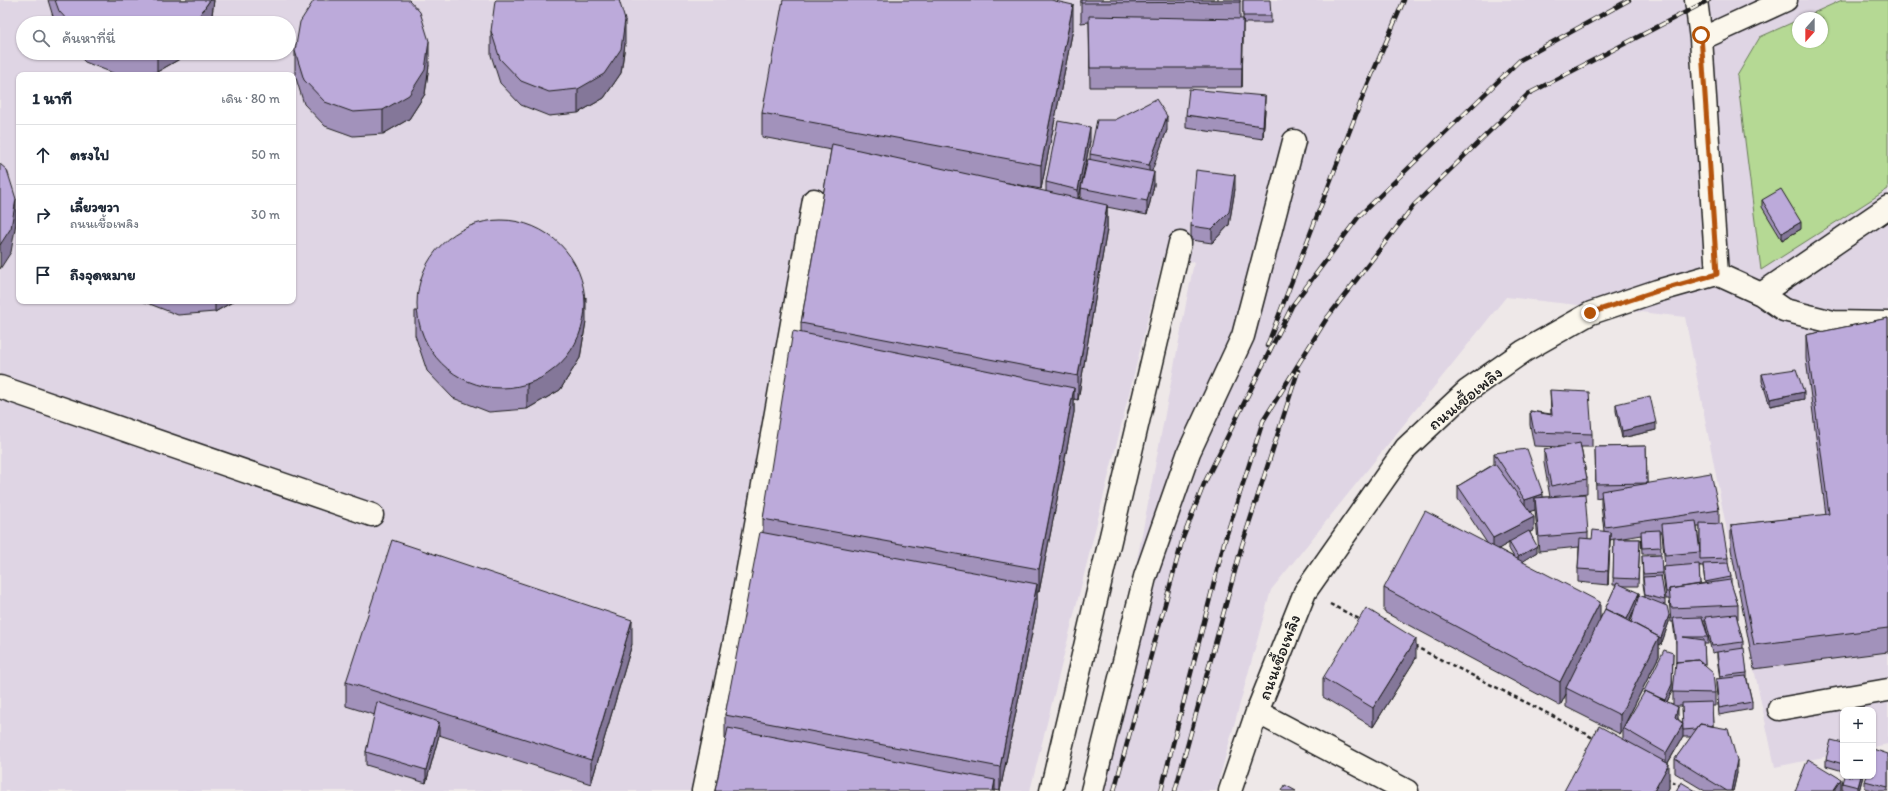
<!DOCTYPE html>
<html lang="th">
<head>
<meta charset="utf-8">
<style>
	body { margin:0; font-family:Itim,"Playpen Sans Thai",sans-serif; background:#f6f6f7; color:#1f2937 }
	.controls { position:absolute; right:12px; bottom:12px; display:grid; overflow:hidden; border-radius:8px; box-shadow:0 1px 3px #0004 }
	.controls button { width:36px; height:36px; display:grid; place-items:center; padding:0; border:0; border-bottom:1px solid #e0e1e3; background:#fff; color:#1f2937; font:20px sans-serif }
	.compass { position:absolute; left:1792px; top:12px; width:36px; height:36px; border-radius:50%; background:#fff; box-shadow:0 1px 3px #0004; rotate:201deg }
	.stop { position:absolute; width:12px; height:12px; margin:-9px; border:3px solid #b45309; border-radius:50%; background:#fff }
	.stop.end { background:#b45309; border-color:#fff; box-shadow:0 1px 4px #0008 }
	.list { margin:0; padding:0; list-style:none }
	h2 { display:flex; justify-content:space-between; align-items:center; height:52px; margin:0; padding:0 16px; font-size:17px }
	h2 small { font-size:13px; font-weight:400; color:#747a83 }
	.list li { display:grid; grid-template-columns:26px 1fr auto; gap:12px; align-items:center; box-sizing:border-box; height:60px; padding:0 16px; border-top:1px solid #e0e1e3 }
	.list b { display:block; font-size:15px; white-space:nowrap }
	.list p { margin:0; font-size:13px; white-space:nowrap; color:#747a83 }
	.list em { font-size:13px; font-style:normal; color:#747a83 }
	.icon { flex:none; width:22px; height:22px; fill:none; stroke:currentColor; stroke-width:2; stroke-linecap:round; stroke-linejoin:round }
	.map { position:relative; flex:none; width:1888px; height:791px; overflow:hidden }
	.search { position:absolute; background:#fff; box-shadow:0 1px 3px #0004; left:16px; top:16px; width:280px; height:44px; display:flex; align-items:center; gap:10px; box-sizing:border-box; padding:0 14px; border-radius:22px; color:#747a83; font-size:15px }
	.panel { position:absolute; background:#fff; box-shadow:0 1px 3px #0004; left:16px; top:72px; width:280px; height:232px; border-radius:8px }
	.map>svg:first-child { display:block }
	.built { fill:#dfd5e4; fill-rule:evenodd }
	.green { fill:#b5d994; stroke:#687a58 }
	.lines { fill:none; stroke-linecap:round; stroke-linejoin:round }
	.minor-casing { stroke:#1c1c1c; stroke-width:25 }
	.path { stroke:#1c1c1c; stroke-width:2.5; stroke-dasharray:4 3; stroke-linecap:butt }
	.minor { stroke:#fbf7ec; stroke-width:22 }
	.rail-casing { stroke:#1c1c1c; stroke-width:4.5 }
	.rail { stroke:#fbf7ec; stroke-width:3; stroke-dasharray:9; stroke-linecap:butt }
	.wall { fill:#a292bb; stroke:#1c1c1c; fill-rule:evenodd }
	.shaded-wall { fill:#847799; stroke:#1c1c1c }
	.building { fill:#bcaada; stroke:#1c1c1c }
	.route { stroke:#b45309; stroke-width:5 }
	.labels { text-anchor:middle; stroke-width:3; stroke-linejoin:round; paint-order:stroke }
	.street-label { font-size:17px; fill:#1c1c1c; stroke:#fbf7ec }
</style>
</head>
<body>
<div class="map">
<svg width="1888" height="791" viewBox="0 0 1888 791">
	<rect width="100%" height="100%" fill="#eee8e8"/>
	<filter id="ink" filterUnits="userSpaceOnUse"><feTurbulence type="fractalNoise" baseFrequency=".025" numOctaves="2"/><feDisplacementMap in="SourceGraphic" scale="8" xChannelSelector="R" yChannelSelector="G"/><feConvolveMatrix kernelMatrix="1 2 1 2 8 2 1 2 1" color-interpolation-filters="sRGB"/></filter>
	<g filter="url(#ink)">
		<path class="built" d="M 0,0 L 1888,0 L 1888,744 L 1873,747 L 1873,710 L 1843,710 L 1843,753 L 1775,767 L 1754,669 L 1685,317 L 1506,297 L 1271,590 L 1216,791 L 1093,791 L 1194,262 L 1163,258 L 1030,791 L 0,791 ZM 1798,18 L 1822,18 L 1822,42 L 1798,42 ZM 23,23 L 289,23 L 289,53 L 23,53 ZM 19,75 L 293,75 L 293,301 L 19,301 Z"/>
		<path class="green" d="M 1842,0 L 1888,0 L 1888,189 L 1761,270 L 1737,76 L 1760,37 L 1798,20 L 1798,42 L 1822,42 L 1822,18 L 1802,18 Z"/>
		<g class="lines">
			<defs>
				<path id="minor" d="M 1696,0 L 1701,39 L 1717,274
					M 1701,39 L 1786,0
					M 1761,294 L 1888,207
					M 0,387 L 372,515
					M 1779,709 L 1888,690
					M 1257,712 L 1407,791
					M 703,791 L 737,630 L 814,200
					M 1051,791 L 1180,243
					M 1092,791 L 1145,577 L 1189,452 L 1243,336 L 1294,141
					M 1230,791 L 1257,712 L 1305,592 L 1406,448 L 1467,391 L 1524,351 L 1591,313 L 1657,291 L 1717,274 L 1761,294 L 1784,310 L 1833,322 L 1888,323"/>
			</defs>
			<use href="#minor" class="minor-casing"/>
			<path class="path" d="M 1330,604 L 1361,620
				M 1414,646 L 1547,713 L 1595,739
				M 1666,778 L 1681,786"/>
			<use href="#minor" class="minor"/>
			<defs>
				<path id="rail" d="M 1267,346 L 1365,91 L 1404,0
					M 1114,791 L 1183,538 L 1204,484 L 1292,306 L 1360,215 L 1520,60 L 1629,0
					M 1161,791 L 1224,543 L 1263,421 L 1327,318 L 1414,205 L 1528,94 L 1709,0
					M 1175,791 L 1242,545 L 1298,371"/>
			</defs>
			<use href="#rail" class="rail-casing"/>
			<use href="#rail" class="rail"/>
		</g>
		<path class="wall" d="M 48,0 L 214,0 L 211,23 L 55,23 Z
			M 1081,0 L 1240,0 L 1240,19 L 1243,38 L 1242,87 L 1090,87 L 1089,22 L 1081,23 Z
			M 1243,0 L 1271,16 L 1271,23 L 1243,23 Z
			M 1073,29 L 1041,189 L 1003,182 L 1046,192 L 1046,182 L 1090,141 L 1079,199 L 1081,199 L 1081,188 L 1090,159 L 1090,154 L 1167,130 L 1151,171 L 1154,185 L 1147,215 L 1107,207 L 1107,229 L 1078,400 L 1074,399 L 1074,412 L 1039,592 L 1037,592 L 1037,608 L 1000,791 L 995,790 L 995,791 L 725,739 L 725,715 L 763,533 L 763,519 L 801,332 L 801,323 L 831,150 L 762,137 L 762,113 Z
			M 491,31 L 625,44 L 621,73 L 604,98 L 578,113 L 549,116 L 521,105 L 500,83 L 491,55 Z
			M 295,51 L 429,65 L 425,94 L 409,119 L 383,134 L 353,136 L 325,126 L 304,104 L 295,75 Z
			M 76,53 L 190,53 L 157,72 L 127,75 L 118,75 L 85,62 Z
			M 1265,110 L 1263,139 L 1186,128 L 1186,115 Z
			M 1235,189 L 1229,225 L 1212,243 L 1191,240 L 1191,226 Z
			M 1762,200 L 1801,229 L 1782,240 L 1762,207 Z
			M 142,301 L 234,301 L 215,312 L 178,315 Z
			M 415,311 L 586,321 L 580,358 L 560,390 L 527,409 L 489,412 L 453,398 L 427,371 L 415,335 Z
			M 1888,318 L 1888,652 L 1754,669 L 1731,549 L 1731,525 L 1826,515 L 1806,359 L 1806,335 Z
			M 1762,374 L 1804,399 L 1770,406 L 1762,381 Z
			M 1550,390 L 1592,434 L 1592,447 L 1581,447 L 1587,479 L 1587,493 L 1579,494 L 1588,533 L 1588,539 L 1592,539 L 1604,531 L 1601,505 L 1601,497 L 1596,498 L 1595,447 L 1646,446 L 1647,483 L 1719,510 L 1719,524 L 1728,558 L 1728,564 L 1731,577 L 1731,584 L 1738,605 L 1738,619 L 1737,619 L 1743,642 L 1743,648 L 1747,673 L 1747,679 L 1752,702 L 1752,709 L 1719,715 L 1716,686 L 1716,679 L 1720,679 L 1717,658 L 1717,652 L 1712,653 L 1705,624 L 1705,620 L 1703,620 L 1708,637 L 1708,644 L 1704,644 L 1705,666 L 1715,693 L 1715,706 L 1712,706 L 1713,726 L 1737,773 L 1733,791 L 1705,791 L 1675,773 L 1675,759 L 1691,737 L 1683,737 L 1668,763 L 1669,788 L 1667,791 L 1564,791 L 1623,739 L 1623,728 L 1672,691 L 1667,702 L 1673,704 L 1673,692 L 1676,669 L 1676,644 L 1673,622 L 1671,622 L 1669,599 L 1666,599 L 1663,574 L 1663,567 L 1665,567 L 1662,532 L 1660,532 L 1661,554 L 1642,554 L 1641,535 L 1617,539 L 1640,539 L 1638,586 L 1622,586 L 1639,596 L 1645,597 L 1643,584 L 1642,556 L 1662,573 L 1661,580 L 1665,600 L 1665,605 L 1669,622 L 1661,645 L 1659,644 L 1659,656 L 1620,734 L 1566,707 L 1566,694 L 1560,706 L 1384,612 L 1384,588 L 1487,543 L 1458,499 L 1458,486 L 1494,464 L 1494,453 L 1543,497 L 1550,497 L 1544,463 L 1544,450 L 1561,447 L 1534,446 L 1530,425 L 1530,411 L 1551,414 ZM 1535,510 L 1539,551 L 1579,547 L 1578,569 L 1578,582 L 1608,585 L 1610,540 L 1614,539 L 1613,585 L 1616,585 L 1605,610 L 1600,618 L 1522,561 L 1537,552 L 1530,532 L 1534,530 L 1530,511 ZM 1697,527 L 1700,527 L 1700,551 ZM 1509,543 L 1509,549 L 1514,557 L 1498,549 ZM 1700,565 L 1700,566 L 1703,566 L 1705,583 L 1700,584 L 1699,566 L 1700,566 ZM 1635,609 L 1631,622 L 1629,622 ZM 1676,706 L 1682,706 L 1683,723 L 1678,719 Z
			M 1616,404 L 1656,430 L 1622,438 L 1616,411 Z
			M 632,644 L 591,784 L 439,735 L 426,783 L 366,765 L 366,752 L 375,715 L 346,706 L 346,682 Z
			M 1416,658 L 1373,727 L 1323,697 L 1323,678 Z
			M 1843,743 L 1843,771 L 1826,766 L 1826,759 Z
			M 1888,754 L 1888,791 L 1876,791 L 1865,788 L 1865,781 Z
			M 1863,776 L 1859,791 L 1847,791 L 1842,790 L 1842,783 Z"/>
		<path class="shaded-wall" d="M 210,0 L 214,0 L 211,22 L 211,23 L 194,23 Z
			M 1073,5 L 1073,29 L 1041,189 L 1041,165 Z
			M 1243,19 L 1243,38 L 1242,87 L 1242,68 Z
			M 625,20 L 625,44 L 621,73 L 604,98 L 578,113 L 578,89 Z
			M 429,41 L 429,65 L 425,94 L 409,119 L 383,134 L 383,110 Z
			M 157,53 L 190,53 L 157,72 Z
			M 1265,96 L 1265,110 L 1263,139 L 1263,126 Z
			M 1167,116 L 1167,130 L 1149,179 L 1149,165 Z
			M 1090,127 L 1090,141 L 1078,203 L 1078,190 Z
			M 1154,172 L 1154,185 L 1147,215 L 1147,201 Z
			M 1235,175 L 1235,189 L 1229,225 L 1212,243 L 1212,229 Z
			M 16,199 L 16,223 L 11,252 L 0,269 L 0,245 Z
			M 1107,205 L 1107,229 L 1078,400 L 1078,376 Z
			M 1801,222 L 1801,229 L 1782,240 L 1782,233 Z
			M 586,297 L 586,321 L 580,358 L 560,390 L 527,409 L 527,385 Z
			M 215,301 L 234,301 L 215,312 Z
			M 1074,388 L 1074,412 L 1039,592 L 1039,569 Z
			M 1804,392 L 1804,399 L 1770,406 L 1770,399 Z
			M 1656,423 L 1656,430 L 1622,438 L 1622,431 Z
			M 1543,494 L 1543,507 L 1535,498 L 1535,510 L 1525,513 L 1525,500 Z
			M 1534,517 L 1534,530 L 1510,543 L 1509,542 L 1509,543 L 1493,552 L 1493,538 Z
			M 1610,532 L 1610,545 L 1608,585 L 1608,571 Z
			M 1537,546 L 1537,552 L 1518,564 L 1518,557 Z
			M 1037,584 L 1037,608 L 1000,791 L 1000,767 Z
			M 1639,593 L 1639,600 L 1627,626 L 1627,619 Z
			M 1600,602 L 1600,626 L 1566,688 L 1566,694 L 1560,706 L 1560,682 Z
			M 1669,615 L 1669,622 L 1661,645 L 1661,638 Z
			M 632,620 L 632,644 L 591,784 L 591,760 Z
			M 1659,637 L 1659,656 L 1620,734 L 1620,715 Z
			M 1416,639 L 1416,658 L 1373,727 L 1373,708 Z
			M 1673,653 L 1672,691 L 1664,708 L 1664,701 Z
			M 1678,707 L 1678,720 L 1675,717 Z
			M 439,722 L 439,735 L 426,783 L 426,770 Z
			M 1683,724 L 1683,737 L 1666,766 L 1666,753 Z
			M 1737,760 L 1737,773 L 1733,791 L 1731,791 Z
			M 1669,764 L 1669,788 L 1667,791 L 1654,791 Z
			M 1861,776 L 1863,776 L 1859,791 L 1858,791 L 1858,787 Z
			M 1841,779 L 1841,791 L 1833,791 Z
			M 995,780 L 995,791 L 993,791 Z"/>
		<path class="building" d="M 55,0 L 210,0 L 194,23 L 70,23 L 59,11 Z
			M 314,0 L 409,0 L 420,12 L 429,41 L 425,70 L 409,95 L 383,110 L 353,112 L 325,102 L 304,80 L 295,51 L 300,22 Z
			M 496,0 L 619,0 L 625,20 L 621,49 L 604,74 L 578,89 L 549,92 L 521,81 L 500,59 L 491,31 L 495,1 Z
			M 783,0 L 1051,0 L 1073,5 L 1041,165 L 762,113 Z
			M 1081,0 L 1240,0 L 1240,2 L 1081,3 Z
			M 1243,0 L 1270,0 L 1271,16 L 1243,16 Z
			M 1089,16 L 1243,19 L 1242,68 L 1090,68 Z
			M 1189,89 L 1265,96 L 1263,126 L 1186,115 Z
			M 1156,99 L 1167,116 L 1149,165 L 1090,154 L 1097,120 L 1115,120 Z
			M 1058,121 L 1090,127 L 1078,190 L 1046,182 Z
			M 832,144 L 1107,205 L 1078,376 L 801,323 Z
			M 1088,159 L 1154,172 L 1147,201 L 1081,188 Z
			M 0,164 L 7,170 L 16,199 L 11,228 L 0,245 Z
			M 1196,170 L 1235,175 L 1229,212 L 1212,229 L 1191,226 Z
			M 1781,189 L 1801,222 L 1782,233 L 1762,200 Z
			M417 304a84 84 0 1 1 168 0a84 84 0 1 1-168 0Z
			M 1888,318 L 1888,628 L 1754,645 L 1731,525 L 1829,514 L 1806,335 Z
			M 793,331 L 1074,388 L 1039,569 L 763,519 Z
			M 1796,369 L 1804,392 L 1770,399 L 1762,374 Z
			M 1550,390 L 1589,392 L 1592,434 L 1534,432 L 1530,411 L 1552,415 Z
			M 1650,396 L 1656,423 L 1622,431 L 1616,404 Z
			M 1580,443 L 1587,479 L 1551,486 L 1544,450 Z
			M 1646,446 L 1647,483 L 1596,484 L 1595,447 Z
			M 1527,449 L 1543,494 L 1525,500 L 1494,453 Z
			M 1495,464 L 1534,517 L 1493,538 L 1458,486 Z
			M 1711,473 L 1719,510 L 1605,527 L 1601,491 Z
			M 1585,494 L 1588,533 L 1539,537 L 1535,498 Z
			M 1425,511 L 1600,602 L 1560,682 L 1384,588 Z
			M 1696,521 L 1700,552 L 1665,555 L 1662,524 Z
			M 1700,523 L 1722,524 L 1728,558 L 1700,559 Z
			M 1593,530 L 1610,532 L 1608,571 L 1578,569 L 1580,538 L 1592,539 Z
			M 1660,530 L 1661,547 L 1642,548 L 1641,531 Z
			M 1529,531 L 1537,546 L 1518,557 L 1509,542 Z
			M 760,532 L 1037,584 L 1000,767 L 725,715 Z
			M 1614,539 L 1640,539 L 1638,579 L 1613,578 Z
			M 392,540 L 632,620 L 591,760 L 346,682 Z
			M 1661,555 L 1662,573 L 1643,574 L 1642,556 Z
			M 1728,563 L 1731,577 L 1705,582 L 1703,564 Z
			M 1699,564 L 1700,584 L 1669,589 L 1669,592 L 1666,592 L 1663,567 Z
			M 1661,576 L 1665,600 L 1645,595 L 1643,577 Z
			M 1730,580 L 1738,605 L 1671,608 L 1669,589 Z
			M 1617,583 L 1639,593 L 1627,619 L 1605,609 Z
			M 1639,595 L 1667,606 L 1669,615 L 1661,638 L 1631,622 Z
			M 1366,608 L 1416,639 L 1373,708 L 1323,678 Z
			M 1605,609 L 1659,637 L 1620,715 L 1566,688 Z
			M 1736,614 L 1743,642 L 1712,646 L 1705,617 Z
			M 1702,617 L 1708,637 L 1683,637 L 1704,640 L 1705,665 L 1703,665 L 1698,660 L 1676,662 L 1676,663 L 1676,637 L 1673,618 Z
			M 1744,648 L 1747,673 L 1720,676 L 1717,652 Z
			M 1664,650 L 1673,653 L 1672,684 L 1665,700 L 1645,691 L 1643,693 Z
			M 1698,660 L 1713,673 L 1715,693 L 1673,692 L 1676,662 Z
			M 1746,676 L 1752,702 L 1719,708 L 1716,679 Z
			M 1645,691 L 1678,707 L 1675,717 L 1683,724 L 1666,753 L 1623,728 Z
			M 377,702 L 439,722 L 426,770 L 366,752 Z
			M 1712,702 L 1713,726 L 1700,724 L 1696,729 L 1683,730 L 1682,703 Z
			M 1700,724 L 1728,729 L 1737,760 L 1731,791 L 1727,791 L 1675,759 Z
			M 1599,726 L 1669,764 L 1654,791 L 1564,791 Z
			M 728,728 L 995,780 L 993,791 L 715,791 Z
			M 1831,740 L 1843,743 L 1843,764 L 1826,759 Z
			M 1873,749 L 1888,754 L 1888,787 L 1865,781 L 1867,776 L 1873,776 Z
			M 1808,759 L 1841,779 L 1833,791 L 1795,791 Z
			M 1844,776 L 1861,776 L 1858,787 L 1842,783 Z
			M 1681,782 L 1696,791 L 1676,791 Z
			M 1285,785 L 1296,791 L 1282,791 Z"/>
	</g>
	<g class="lines" filter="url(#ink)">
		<path class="route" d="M 1590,313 L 1657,291 L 1717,274 L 1701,35"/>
	</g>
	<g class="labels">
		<g class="street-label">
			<text transform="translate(1465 398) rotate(-39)" y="6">ถนนเชื้อเพลิง</text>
			<text transform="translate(1279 657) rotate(-69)" y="6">ถนนเชื้อเพลิง</text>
		</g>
	</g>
</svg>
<div class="controls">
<button>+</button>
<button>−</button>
</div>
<svg class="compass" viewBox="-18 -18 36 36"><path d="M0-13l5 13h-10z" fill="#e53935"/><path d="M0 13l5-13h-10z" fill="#747a83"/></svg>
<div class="stop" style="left:1701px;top:35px"></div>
<div class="stop end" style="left:1590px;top:313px"></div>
<div class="search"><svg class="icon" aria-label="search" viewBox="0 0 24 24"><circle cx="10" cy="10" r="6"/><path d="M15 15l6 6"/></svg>ค้นหาที่นี่</div>
<section class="panel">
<h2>1 นาที<small>เดิน · 80 m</small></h2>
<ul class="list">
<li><svg class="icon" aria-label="ahead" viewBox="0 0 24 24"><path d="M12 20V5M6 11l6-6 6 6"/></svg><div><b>ตรงไป</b></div><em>50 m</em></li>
<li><svg class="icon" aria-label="right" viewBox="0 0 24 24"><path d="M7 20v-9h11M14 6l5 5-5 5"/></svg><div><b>เลี้ยวขวา</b><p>ถนนเชื้อเพลิง</p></div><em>30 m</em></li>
<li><svg class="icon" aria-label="arrive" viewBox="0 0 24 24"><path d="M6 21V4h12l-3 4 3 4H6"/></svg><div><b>ถึงจุดหมาย</b></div></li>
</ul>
</section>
</div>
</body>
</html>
